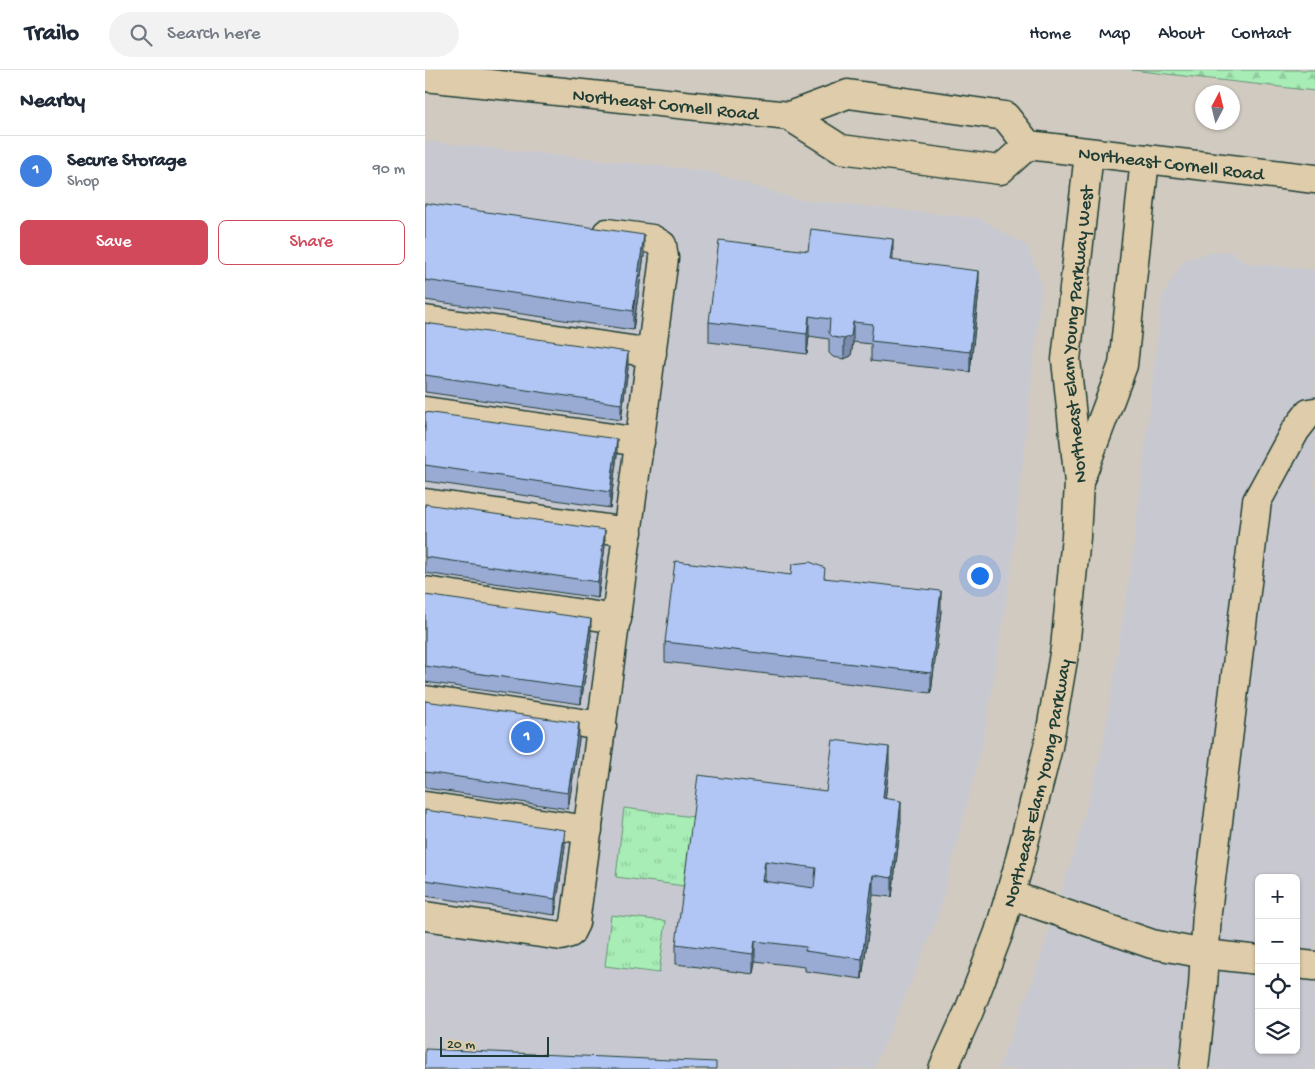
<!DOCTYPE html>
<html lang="en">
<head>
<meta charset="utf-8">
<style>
	body { margin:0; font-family:"Gochi Hand",sans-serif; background:#f2f2f3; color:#1f2937 }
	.controls { position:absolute; right:15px; bottom:15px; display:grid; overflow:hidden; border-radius:8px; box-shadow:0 1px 4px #0004 }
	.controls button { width:45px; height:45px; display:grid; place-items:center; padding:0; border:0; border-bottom:1px solid #e0e1e3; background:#fff; color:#1f2937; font:25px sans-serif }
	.compass { position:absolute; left:770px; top:15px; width:45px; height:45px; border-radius:50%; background:#fff; box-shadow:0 1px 4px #0004; rotate:7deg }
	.scale { position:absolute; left:15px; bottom:12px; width:109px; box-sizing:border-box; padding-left:5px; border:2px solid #1f3d34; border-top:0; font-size:14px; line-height:18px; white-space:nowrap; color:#1f3d34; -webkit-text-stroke:4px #deccaa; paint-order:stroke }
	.you { position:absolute; left:554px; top:505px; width:18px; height:18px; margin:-12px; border:4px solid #fff; border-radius:50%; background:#1a73e8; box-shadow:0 0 0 8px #1a73e833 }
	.badge { display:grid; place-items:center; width:32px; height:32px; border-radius:50%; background:#d1495b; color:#fff; font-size:16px; font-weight:700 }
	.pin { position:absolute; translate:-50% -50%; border:2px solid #fff; box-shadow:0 1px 5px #0006 }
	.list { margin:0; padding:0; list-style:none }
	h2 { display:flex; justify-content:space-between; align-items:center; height:65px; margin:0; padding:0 20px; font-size:21px }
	h2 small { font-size:16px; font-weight:400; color:#747a83 }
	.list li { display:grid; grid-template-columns:32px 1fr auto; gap:15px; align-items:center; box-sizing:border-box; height:70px; padding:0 20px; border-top:1px solid #e0e1e3 }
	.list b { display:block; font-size:19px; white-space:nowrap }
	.list p { margin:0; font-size:16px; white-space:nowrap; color:#747a83 }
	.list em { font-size:16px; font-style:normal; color:#747a83 }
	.actions { display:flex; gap:10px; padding:15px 20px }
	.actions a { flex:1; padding:11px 0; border:1px solid #d1495b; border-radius:8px; text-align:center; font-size:18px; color:#d1495b }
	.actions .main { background:#d1495b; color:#fff }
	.icon { flex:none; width:28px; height:28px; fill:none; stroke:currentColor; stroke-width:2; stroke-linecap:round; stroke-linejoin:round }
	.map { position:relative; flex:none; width:890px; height:999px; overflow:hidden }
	header { display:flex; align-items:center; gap:30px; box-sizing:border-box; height:70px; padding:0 25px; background:#fff; border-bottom:1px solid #e0e1e3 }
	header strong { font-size:24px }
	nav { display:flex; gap:28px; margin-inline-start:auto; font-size:18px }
	.search { width:350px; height:45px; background:#f2f2f3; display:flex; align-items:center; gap:12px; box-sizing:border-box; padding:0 18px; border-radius:28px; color:#747a83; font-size:19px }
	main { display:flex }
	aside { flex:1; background:#fff }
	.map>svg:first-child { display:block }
	.built { fill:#c8c9d0; fill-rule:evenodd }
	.grass { fill:url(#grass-tufts); stroke:#649475 }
	.forest { fill:url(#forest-firs); stroke:#649475 }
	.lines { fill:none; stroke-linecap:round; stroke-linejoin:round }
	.minor-casing { stroke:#1f3d34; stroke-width:31 }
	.highway-casing { stroke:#1f3d34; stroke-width:31 }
	.minor { stroke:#deccaa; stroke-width:28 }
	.highway { stroke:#deccaa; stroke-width:28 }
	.wall { fill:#99aad3; stroke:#1f3d34 }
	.shaded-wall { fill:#7d8bac; stroke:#1f3d34 }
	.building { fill:#b2c6f5; stroke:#1f3d34; fill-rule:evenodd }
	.labels { text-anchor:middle; stroke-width:4; stroke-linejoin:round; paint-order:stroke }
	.street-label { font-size:19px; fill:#1f3d34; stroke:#deccaa }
</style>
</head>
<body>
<header>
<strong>Trailo</strong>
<div class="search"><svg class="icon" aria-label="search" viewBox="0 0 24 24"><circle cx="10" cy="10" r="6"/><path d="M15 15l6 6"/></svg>Search here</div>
<nav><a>Home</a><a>Map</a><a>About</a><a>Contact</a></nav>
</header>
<main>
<aside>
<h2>Nearby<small></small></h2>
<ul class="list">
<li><span class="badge" style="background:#3f7fe0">1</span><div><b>Secure Storage</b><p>Shop</p></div><em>90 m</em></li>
</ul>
<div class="actions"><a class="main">Save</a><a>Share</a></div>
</aside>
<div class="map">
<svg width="890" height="999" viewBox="0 0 890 999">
	<defs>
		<pattern id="grass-tufts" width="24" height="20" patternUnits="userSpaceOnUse" patternTransform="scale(1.25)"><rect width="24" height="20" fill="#a8ecb6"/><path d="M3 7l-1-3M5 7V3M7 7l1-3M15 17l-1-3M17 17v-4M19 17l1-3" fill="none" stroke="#90cb9d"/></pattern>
		<pattern id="forest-firs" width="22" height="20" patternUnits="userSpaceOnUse" patternTransform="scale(1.25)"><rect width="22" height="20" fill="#a8ecb6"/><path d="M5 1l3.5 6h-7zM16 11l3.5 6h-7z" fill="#90cb9d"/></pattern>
	</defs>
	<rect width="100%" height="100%" fill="#d1cac0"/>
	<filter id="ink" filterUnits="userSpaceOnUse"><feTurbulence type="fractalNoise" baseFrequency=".02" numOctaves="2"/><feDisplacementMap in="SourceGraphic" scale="10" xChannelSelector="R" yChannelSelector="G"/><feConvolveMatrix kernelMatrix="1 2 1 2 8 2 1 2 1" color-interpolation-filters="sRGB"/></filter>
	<g filter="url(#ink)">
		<path class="built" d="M 0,71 L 283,101 L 371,129 L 554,148 L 602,176 L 617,214 L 586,502 L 560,663 L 512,851 L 449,999 L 0,999 Z
			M 805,181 L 821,193 L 890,200 L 890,999 L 573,999 L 610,904 L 652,772 L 677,680 L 708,483 L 737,226 L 759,190 L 784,183 ZM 834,808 L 871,808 L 871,980 L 834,980 Z"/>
		<path class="grass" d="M 199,738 L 276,748 L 267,817 L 191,807 Z
			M 186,845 L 241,851 L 234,903 L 180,896 Z"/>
		<path class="forest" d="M 707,0 L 890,0 L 890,21 Z"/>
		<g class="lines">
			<defs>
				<g id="minor">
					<path d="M 0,250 L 227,283"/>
					<path d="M 0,341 L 215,372"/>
					<path d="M 656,407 L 698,295 L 720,89"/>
					<path d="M 0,433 L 203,462"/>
					<path d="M 0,521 L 192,549"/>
					<path d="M 0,630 L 177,656"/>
					<path d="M 0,736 L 163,760"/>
					<path d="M 585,825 L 727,874 L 780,884 L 834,890"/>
					<path d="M 0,846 L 136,866 L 145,863 L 150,853 L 239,188 L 237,175 L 227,169 L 182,163"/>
					<path d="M 871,894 L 890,896"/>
					<path id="s1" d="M 518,999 L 544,941 L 574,862 L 592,801 L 623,677 L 640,578 L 651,467 L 654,413 L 641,290 L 664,83"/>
					<path d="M 769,999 L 778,916 L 782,842 L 832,431 L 870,361 L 884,343 L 890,342"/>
				</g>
				<g id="highway">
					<path id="s2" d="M 0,7 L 364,46 L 423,24 L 580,46 L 603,75 L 890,109"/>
					<path d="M 364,46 L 416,79 L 575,100 L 603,75"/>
				</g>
			</defs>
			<use href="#minor" class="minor-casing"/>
			<use href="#highway" class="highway-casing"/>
			<use href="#minor" class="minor"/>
			<use href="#highway" class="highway"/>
		</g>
		<path class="wall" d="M 0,133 L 219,185 L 208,260 L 0,230 Z
			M 383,181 L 467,190 L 554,221 L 545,302 L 446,291 L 446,274 L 428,272 L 426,286 L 419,289 L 408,287 L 404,283 L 404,269 L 384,266 L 382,284 L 284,272 L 284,252 Z
			M 0,253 L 203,298 L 196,350 L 0,322 Z
			M 0,342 L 192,385 L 185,438 L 0,411 Z
			M 0,434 L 180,476 L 173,528 L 0,503 Z
			M 366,505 L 400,508 L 516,541 L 506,623 L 240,592 L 240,572 Z
			M 0,525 L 166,565 L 156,634 L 0,612 Z
			M 0,631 L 154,669 L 143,739 L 0,718 Z
			M 464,697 L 460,729 L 476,751 L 467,827 L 448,825 L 437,909 L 380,901 L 380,897 L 330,891 L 328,904 L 251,894 L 251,874 L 401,721 Z
			M 0,740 L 140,776 L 130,845 L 0,826 Z"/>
		<path class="shaded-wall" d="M 219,165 L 219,185 L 208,260 L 208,241 Z
			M 468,169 L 468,189 L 465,210 L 465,190 Z
			M 554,201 L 554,221 L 545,302 L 545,282 Z
			M 384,246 L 384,266 L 382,284 L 382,264 Z
			M 428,252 L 428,272 L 426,286 L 419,289 L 419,269 Z
			M 203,282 L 203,298 L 196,350 L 196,334 Z
			M 192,369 L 192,385 L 185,438 L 185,422 Z
			M 180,460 L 180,476 L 173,528 L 173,512 Z
			M 516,521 L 516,541 L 506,623 L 506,603 Z
			M 166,549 L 166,565 L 156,634 L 156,618 Z
			M 154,653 L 154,669 L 143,739 L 143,723 Z
			M 464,677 L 464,697 L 458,748 L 458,728 Z
			M 476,731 L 476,751 L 467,827 L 467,808 Z
			M 140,760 L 140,776 L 130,845 L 130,829 Z
			M 340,791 L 340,811 L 337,811 Z
			M 448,805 L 448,825 L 437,909 L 437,889 Z
			M 330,871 L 330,891 L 328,904 L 328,884 Z"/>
		<path class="building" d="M 0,133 L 219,165 L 208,241 L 0,210 Z
			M 386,159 L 468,169 L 465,190 L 554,201 L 545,282 L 446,271 L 448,254 L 428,252 L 426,266 L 419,269 L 408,267 L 404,263 L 405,249 L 384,246 L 382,264 L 284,252 L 294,170 L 383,181 Z
			M 0,253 L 203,282 L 196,334 L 0,305 Z
			M 0,342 L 192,369 L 185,422 L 0,395 Z
			M 0,434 L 180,460 L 173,512 L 0,487 Z
			M 250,491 L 366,505 L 367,494 L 385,492 L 400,498 L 399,508 L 516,521 L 506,603 L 240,572 Z
			M 0,525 L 166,549 L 156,618 L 0,596 Z
			M 0,631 L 154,653 L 143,723 L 0,702 Z
			M 408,670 L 464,677 L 458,728 L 476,731 L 467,808 L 448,805 L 437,889 L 380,881 L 381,877 L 330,871 L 328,884 L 251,874 L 273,705 L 401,721 ZM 340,791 L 391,798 L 389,818 L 337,811 Z
			M 0,740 L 140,760 L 130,829 L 0,810 Z
			M 0,979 L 291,992 L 291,999 L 0,999 Z"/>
	</g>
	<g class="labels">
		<g class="street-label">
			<text dy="7" stroke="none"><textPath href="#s2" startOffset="242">Northeast Cornell Road</textPath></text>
			<text dy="7" stroke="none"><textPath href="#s2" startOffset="769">Northeast Cornell Road</textPath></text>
			<text dy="7" stroke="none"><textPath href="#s1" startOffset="755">Northeast Elam Young Parkway West</textPath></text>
			<text dy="7" stroke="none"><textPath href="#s1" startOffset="302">Northeast Elam Young Parkway</textPath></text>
		</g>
	</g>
</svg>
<div class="controls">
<button>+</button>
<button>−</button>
<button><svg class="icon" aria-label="locate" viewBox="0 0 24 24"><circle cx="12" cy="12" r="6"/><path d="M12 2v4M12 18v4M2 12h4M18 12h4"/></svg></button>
<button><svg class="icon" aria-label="layers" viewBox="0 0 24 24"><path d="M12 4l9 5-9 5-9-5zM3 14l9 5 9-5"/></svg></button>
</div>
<svg class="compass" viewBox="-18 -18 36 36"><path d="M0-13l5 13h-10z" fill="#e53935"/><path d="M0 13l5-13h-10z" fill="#747a83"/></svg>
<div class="scale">20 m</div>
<div class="you"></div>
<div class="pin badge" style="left:102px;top:667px;background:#3f7fe0">1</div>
</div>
</main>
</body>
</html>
